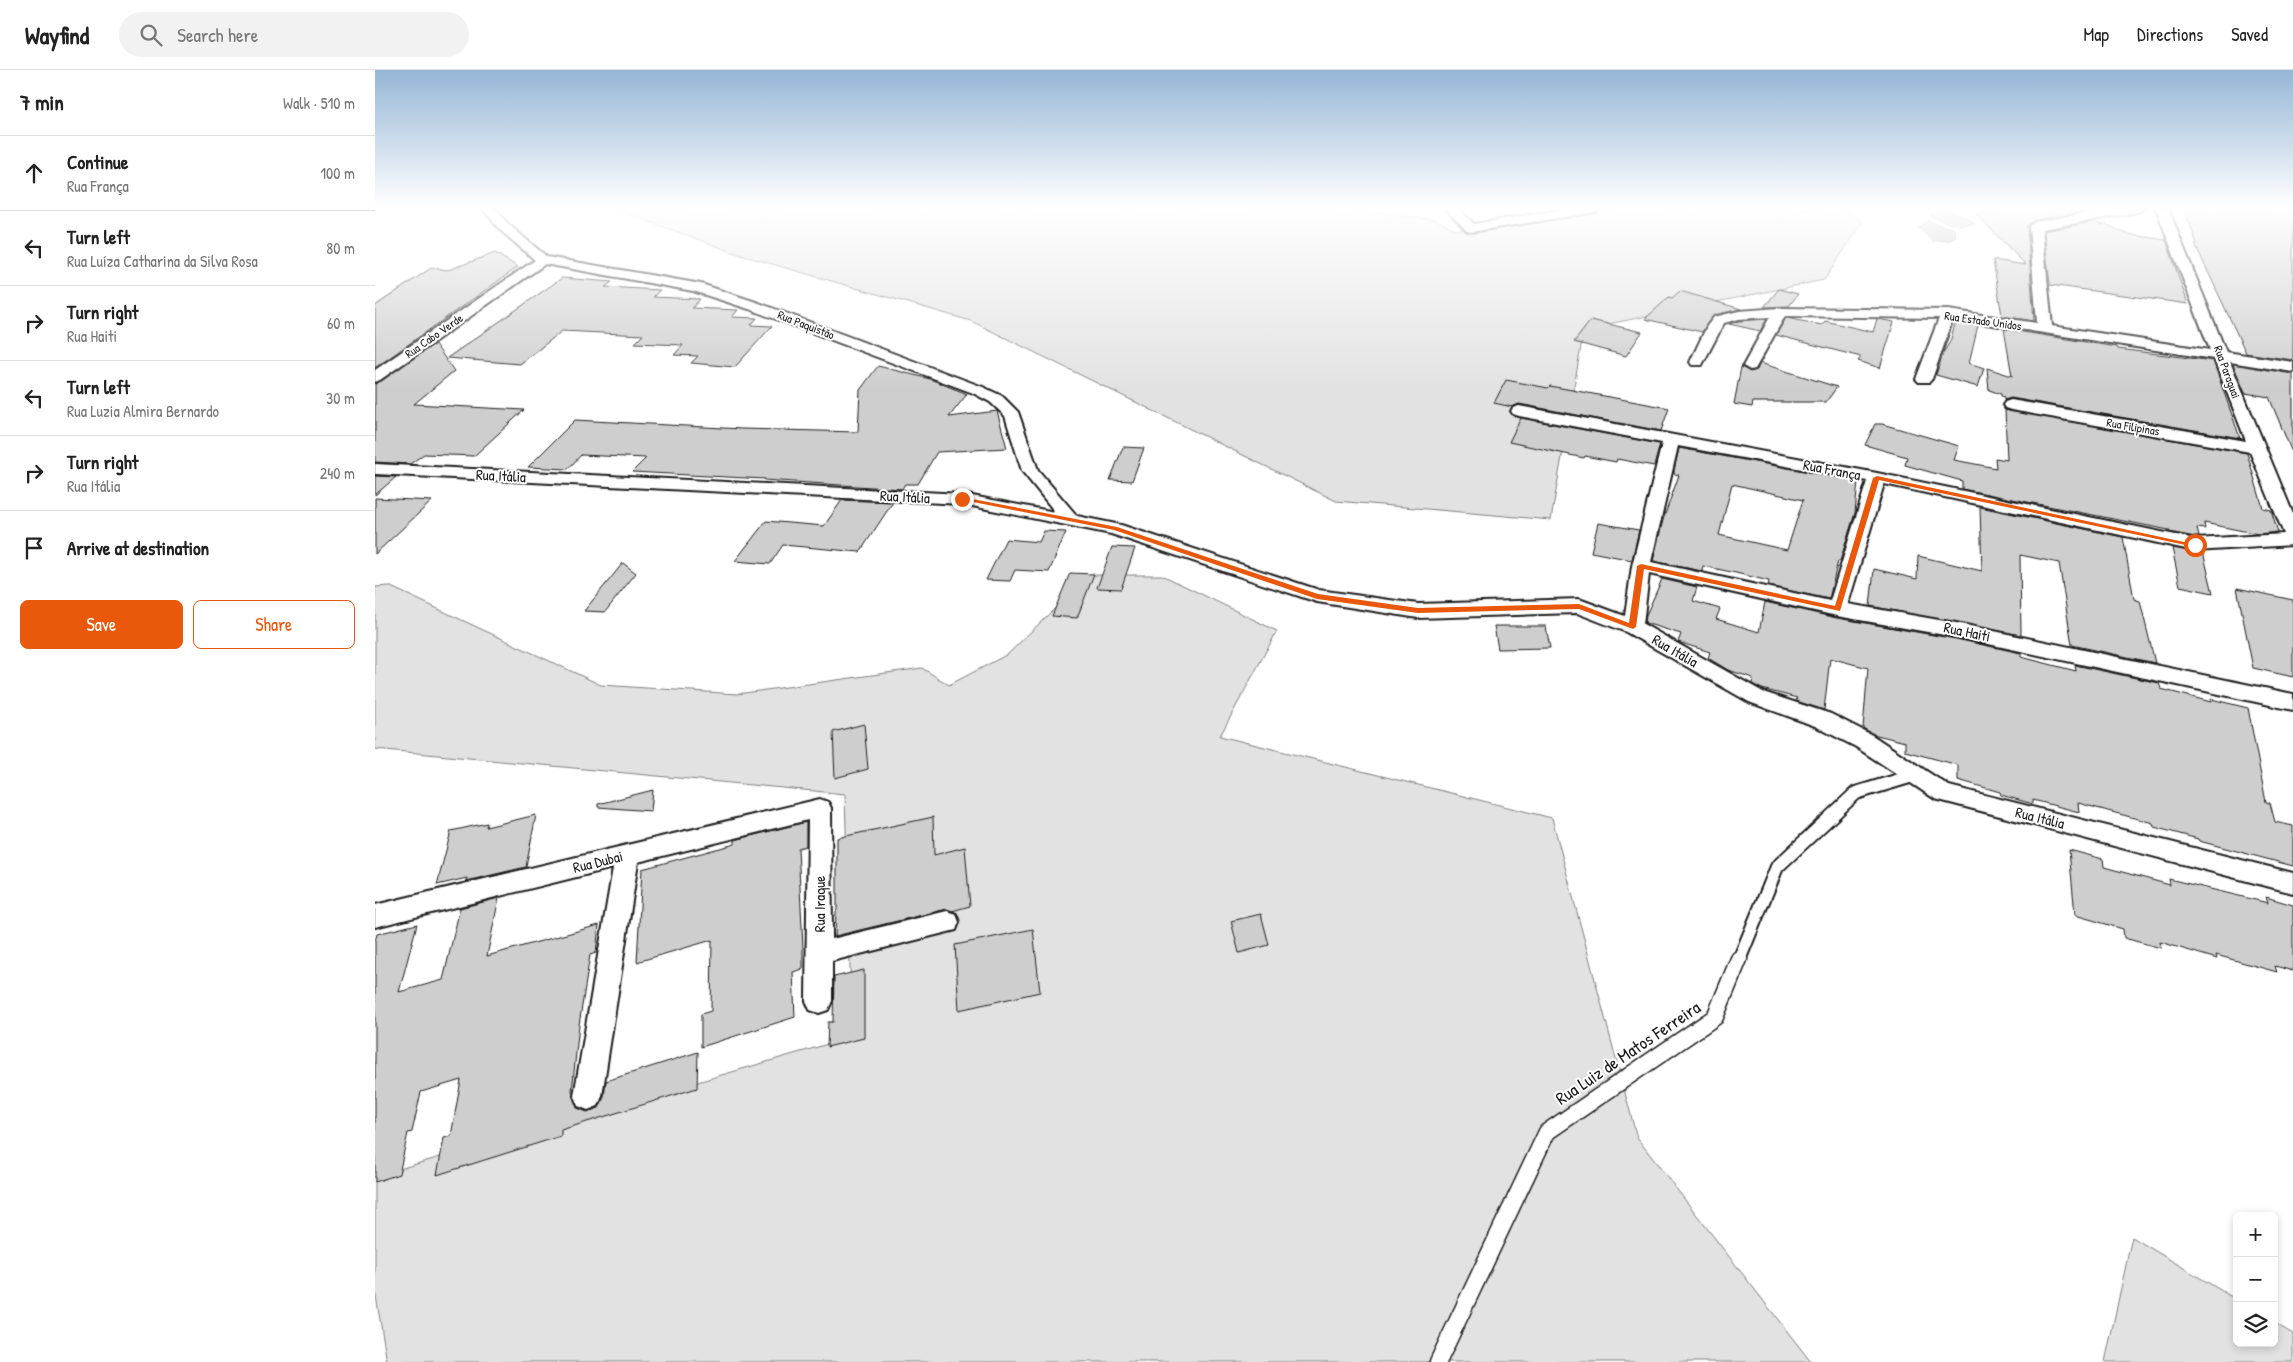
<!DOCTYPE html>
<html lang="en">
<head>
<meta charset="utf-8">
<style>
	body { margin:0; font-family:"Patrick Hand",sans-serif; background:#f2f2f2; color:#222 }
	.controls { position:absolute; right:15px; bottom:15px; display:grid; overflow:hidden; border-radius:8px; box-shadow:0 2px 8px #0003 }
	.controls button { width:45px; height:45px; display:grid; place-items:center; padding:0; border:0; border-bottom:1px solid #e0e0e0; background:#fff; color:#222; font:25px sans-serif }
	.stop { position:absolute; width:15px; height:15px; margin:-11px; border:4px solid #ea580c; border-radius:50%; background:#fff }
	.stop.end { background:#ea580c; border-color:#fff; box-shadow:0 1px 5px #0008 }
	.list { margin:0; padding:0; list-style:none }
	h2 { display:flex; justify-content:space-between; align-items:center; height:65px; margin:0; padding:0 20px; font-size:21px }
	h2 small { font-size:16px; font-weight:400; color:#767676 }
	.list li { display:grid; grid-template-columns:32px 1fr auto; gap:15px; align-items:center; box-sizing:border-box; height:75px; padding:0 20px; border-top:1px solid #e0e0e0 }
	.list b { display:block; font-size:19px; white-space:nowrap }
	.list p { margin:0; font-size:16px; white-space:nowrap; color:#767676 }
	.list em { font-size:16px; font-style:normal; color:#767676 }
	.actions { display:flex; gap:10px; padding:15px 20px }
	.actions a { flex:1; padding:11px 0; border:1px solid #ea580c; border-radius:8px; text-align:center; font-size:18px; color:#ea580c }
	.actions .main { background:#ea580c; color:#fff }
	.icon { flex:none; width:28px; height:28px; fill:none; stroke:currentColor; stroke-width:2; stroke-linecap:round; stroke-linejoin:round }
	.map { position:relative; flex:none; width:1918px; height:1292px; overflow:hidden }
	header { display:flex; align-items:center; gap:30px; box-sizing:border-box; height:70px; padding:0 25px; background:#fff; border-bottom:1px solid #e0e0e0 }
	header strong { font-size:24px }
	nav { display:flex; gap:28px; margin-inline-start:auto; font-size:18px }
	.search { width:350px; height:45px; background:#f2f2f2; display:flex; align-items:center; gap:12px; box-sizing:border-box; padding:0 18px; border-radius:28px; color:#767676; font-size:19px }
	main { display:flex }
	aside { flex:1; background:#fff }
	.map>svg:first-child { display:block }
	.green { fill:#e2e2e2; stroke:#7f7f7f }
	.water { fill:#b8b8b8; stroke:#7a7a7a }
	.building { fill:#cecece; stroke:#1c1c1c; fill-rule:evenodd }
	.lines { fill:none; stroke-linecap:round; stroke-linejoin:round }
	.lane-far1-casing { stroke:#1c1c1c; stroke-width:16 }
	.lane-casing { stroke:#1c1c1c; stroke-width:19 }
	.street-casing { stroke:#1c1c1c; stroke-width:4 }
	.lane-far1 { stroke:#fff; stroke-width:12 }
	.lane { stroke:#fff; stroke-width:16 }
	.street { fill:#fff; fill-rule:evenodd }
	.route { fill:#ea580c }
	.labels { text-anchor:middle; stroke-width:4; stroke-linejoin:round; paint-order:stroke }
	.far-street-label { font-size:12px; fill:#1c1c1c; stroke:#fff }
	.street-label { font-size:15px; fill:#1c1c1c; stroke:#fff }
	.near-street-label { font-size:18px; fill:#1c1c1c; stroke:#fff }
</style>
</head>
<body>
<header>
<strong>Wayfind</strong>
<div class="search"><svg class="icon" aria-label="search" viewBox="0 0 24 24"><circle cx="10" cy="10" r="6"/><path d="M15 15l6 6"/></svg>Search here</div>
<nav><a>Map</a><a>Directions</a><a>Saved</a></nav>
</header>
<main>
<aside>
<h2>7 min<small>Walk · 510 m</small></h2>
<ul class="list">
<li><svg class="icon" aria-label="ahead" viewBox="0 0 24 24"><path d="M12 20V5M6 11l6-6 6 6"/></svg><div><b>Continue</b><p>Rua França</p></div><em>100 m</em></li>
<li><svg class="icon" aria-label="left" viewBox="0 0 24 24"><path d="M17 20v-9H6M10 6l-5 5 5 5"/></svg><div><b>Turn left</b><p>Rua Luíza Catharina da Silva Rosa</p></div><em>80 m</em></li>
<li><svg class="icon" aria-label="right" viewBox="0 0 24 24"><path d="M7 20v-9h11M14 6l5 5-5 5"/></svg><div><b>Turn right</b><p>Rua Haiti</p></div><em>60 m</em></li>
<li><svg class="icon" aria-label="left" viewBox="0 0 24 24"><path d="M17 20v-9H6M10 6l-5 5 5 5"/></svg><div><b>Turn left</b><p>Rua Luzia Almira Bernardo</p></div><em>30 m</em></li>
<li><svg class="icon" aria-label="right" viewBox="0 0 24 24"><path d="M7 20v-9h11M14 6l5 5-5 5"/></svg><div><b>Turn right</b><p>Rua Itália</p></div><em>240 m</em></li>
<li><svg class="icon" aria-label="arrive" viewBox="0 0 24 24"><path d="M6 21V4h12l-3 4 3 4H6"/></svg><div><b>Arrive at destination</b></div></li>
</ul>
<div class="actions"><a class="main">Save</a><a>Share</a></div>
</aside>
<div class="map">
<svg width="1918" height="1292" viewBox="0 0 1918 1292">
	<rect width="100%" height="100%" fill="#fff"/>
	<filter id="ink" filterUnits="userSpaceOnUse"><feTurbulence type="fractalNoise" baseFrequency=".02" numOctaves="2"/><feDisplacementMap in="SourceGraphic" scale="10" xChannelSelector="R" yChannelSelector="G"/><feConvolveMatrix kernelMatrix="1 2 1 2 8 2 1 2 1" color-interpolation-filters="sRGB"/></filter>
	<g filter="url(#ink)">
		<path class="green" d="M 237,138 L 969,138 L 1061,150 L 1081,160 L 1107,158 L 1242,138 L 1468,138 L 1488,152 L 1449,210 L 1209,259 L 1176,450 L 961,431 L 596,251 L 366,185 Z
			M 714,505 L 787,505 L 902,561 L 845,666 L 1177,748 L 1262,1068 L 1436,1292 L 12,1292 L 0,1220 L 0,1106 L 477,967 L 470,724 L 0,679 L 0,517 L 14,516 L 226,615 L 362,624 L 547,598 L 574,615 L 633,584 Z
			M 1757,1167 L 1862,1230 L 1862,1273 L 1899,1273 L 1899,1253 L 1918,1264 L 1918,1292 L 1730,1292 Z"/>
		<path class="water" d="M 1571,139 L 1596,150 L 1600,154 C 1582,156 1570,154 1555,145 Z
			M 1552,151 L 1579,159 L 1581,167 L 1575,170 L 1558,171 L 1544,158 Z"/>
		<path class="building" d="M 1627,138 L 1693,138 L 1702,143 L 1660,150 L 1652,156 L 1659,251 L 1627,246 L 1618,190 L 1651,195 L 1601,144 Z
			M 1809,138 L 1918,138 L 1918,290 L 1871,283 L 1820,174 L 1822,174 Z
			M 1720,152 L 1726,155 L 1731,154 L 1751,164 L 1791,170 L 1813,234 L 1675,215 L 1669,161 Z
			M 120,183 L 143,197 L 0,298 L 0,236 L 56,198 L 73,200 Z
			M 187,208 L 237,212 L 230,217 L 285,220 L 278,227 L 325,229 L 317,238 L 363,240 L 357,247 L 382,248 L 376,255 L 397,256 L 360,297 L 316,293 L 323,286 L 299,285 L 308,275 L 260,273 L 268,265 L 187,261 L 145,294 L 72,288 Z
			M 1404,219 L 1423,224 L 1414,236 L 1389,237 Z
			M 1305,221 L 1366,239 L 1339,245 L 1327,262 L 1270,249 L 1294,227 L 1297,228 Z
			M 1411,248 L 1447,255 L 1450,251 L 1498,262 L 1502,249 L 1519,252 L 1505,298 L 1483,291 L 1486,287 L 1401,265 Z
			M 1392,249 L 1385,261 L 1354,254 L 1364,251 Z
			M 1216,250 L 1267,262 L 1251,286 L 1199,272 Z
			M 1581,251 L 1603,255 L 1594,293 L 1609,298 L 1603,317 L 1561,305 L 1568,283 L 1575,272 Z
			M 1629,259 L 1742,277 L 1743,279 L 1838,291 L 1865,368 L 1636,328 L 1629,330 L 1629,327 L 1626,326 L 1626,324 L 1614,320 L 1612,298 L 1637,306 Z
			M 60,274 L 79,301 L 39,334 L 149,340 L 99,386 L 49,384 L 35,394 L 0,392 L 0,314 Z
			M 1385,293 L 1462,317 L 1451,332 L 1378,332 L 1377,337 L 1359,334 L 1366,297 L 1375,302 L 1382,300 Z
			M 1858,294 L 1918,304 L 1918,385 L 1894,327 L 1870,323 Z
			M 503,296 L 555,309 L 592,324 L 574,347 L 622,341 L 632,378 L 562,382 L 543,414 L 530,414 L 527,419 L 389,410 L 390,409 L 257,402 L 271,388 L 206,385 L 193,399 L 153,397 L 200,350 L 367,359 L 483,362 L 485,320 Z
			M 1131,310 L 1173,318 L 1175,316 L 1294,338 L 1286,361 L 1144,334 L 1137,337 L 1119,333 Z
			M 1630,340 L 1872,383 L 1888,438 L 1896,440 L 1903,462 L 1883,464 L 1829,453 L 1830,459 L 1822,458 L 1824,467 L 1820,467 L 1794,462 L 1794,460 L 1587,419 L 1587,411 L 1530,395 L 1532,387 L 1490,375 L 1500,354 L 1507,354 L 1584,376 L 1579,390 L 1621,398 L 1620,388 L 1632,390 Z
			M 1146,348 L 1285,374 L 1279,396 L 1242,389 L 1241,392 L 1210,386 L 1209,388 L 1134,372 Z
			M 748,377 L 769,378 L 757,411 L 735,410 Z
			M 1304,378 L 1483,411 L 1480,443 L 1465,491 L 1463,491 L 1454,529 L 1393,516 L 1394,511 L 1361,503 L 1328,496 L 1327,501 L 1278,491 L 1288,450 L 1304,405 L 1299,404 L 1299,400 ZM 1357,414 L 1428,430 L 1412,480 L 1344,465 Z
			M 0,406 L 21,407 L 0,425 Z
			M 0,428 L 57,431 L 0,484 Z
			M 467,430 L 518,432 L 485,482 L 408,475 L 395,494 L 360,491 L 391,451 L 449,456 Z
			M 1605,437 L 1748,467 L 1759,529 L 1765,531 L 1780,593 L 1697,575 L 1684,493 L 1645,485 L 1646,565 L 1495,536 L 1499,499 L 1542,509 L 1543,486 L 1607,501 Z
			M 1223,453 L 1264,460 L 1257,490 L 1216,482 Z
			M 669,461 L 691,462 L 674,502 L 640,500 L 635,511 L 611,510 L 631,469 L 664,472 Z
			M 737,477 L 760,478 L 746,519 L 722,518 Z
			M 1797,478 L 1828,482 L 1838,523 L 1805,516 Z
			M 248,493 L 261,503 L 230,542 L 209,541 Z
			M 695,503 L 719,504 L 702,548 L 677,546 Z
			M 1287,509 L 1322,517 L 1318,531 L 1345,539 L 1341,549 L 1384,562 L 1390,532 L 1462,548 L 1581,569 L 1646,583 L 1646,587 L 1701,601 L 1700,595 L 1784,613 L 1786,619 L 1836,632 L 1836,629 L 1873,638 L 1891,732 L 1895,733 L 1900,752 L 1918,756 L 1918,796 L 1824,771 L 1823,769 L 1779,757 L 1778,753 L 1703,733 L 1704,742 L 1658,730 L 1658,734 L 1626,725 L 1625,722 L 1583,710 L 1583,695 L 1530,681 L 1530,672 L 1498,664 L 1488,658 L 1493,598 L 1455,588 L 1449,640 L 1421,631 L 1422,628 L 1387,619 L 1377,614 L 1378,608 L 1353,600 L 1333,588 L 1335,582 L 1303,572 L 1306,564 L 1270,553 L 1271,545 Z
			M 1862,518 L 1918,530 L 1918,607 L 1878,598 Z
			M 1119,556 L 1171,556 L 1175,578 L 1123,579 Z
			M 489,654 L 493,699 L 460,708 L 458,662 Z
			M 278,720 L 276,741 L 223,737 L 223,734 Z
			M 161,745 L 151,797 L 91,811 L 92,808 L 62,815 L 76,761 L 112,753 L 111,757 Z
			M 558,747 L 559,785 L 590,777 L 595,836 L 577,841 L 572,839 L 460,866 L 461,841 L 462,840 L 462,768 Z
			M 431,752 L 431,776 L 423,778 L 428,877 L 428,899 L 418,902 L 420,947 L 326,977 L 326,944 L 336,941 L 337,870 L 262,892 L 267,799 L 360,774 L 360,770 Z
			M 1694,780 L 1728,789 L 1729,797 L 1795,815 L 1794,809 L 1893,833 L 1891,827 L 1918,835 L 1918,901 L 1900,896 L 1902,902 L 1841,885 L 1842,889 L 1785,872 L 1786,878 L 1749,868 L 1748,859 L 1700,845 Z
			M 124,828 L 112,886 L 224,855 L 221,883 L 215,885 L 204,955 L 197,1021 L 202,1038 L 212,1042 L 224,1038 L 229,1027 L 231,1011 L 323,982 L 322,1018 L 186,1060 L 186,1066 L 62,1105 L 69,1068 L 76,1066 L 86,1010 L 46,1022 L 37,1062 L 33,1063 L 24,1104 L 0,1112 L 0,871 L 2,864 L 42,854 L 24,922 L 68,910 L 85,838 Z
			M 886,844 L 894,875 L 864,883 L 856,851 Z
			M 658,859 L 665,922 L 584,940 L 580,875 Z
			M 489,900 L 489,968 L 452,977 L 453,952 L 458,952 L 459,907 Z"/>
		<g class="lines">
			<defs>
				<path id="lane-far1" d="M 1364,890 L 1402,797 L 1481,723 L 1541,705"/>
				<path id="lane" d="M 1063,1292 L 1172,1062 L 1340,947 L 1364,889"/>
				<path id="street" d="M 107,138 L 120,138 L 133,154 L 172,187 L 326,214 L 384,233 L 608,317 L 627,326 L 643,342 L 663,400 L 702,446 L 746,455 L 944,520 L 1043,534 L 1204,529 L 1250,546 L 1257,496 L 1287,373 L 1144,346 L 1138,344 L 1136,341 L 1138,338 L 1144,336 L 1502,403 L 1820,469 L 1909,464 L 1875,382 L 1636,340 L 1630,338 L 1628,335 L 1630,332 L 1636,330 L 1871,371 L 1839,289 L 1578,249 L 1557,309 L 1554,312 L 1544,312 L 1541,309 L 1564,248 L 1410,246 L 1380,299 L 1375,300 L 1368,296 L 1395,247 L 1364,249 L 1349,253 L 1327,295 L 1317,295 L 1315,292 L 1332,256 L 1339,247 L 1364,241 L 1405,238 L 1573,240 L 1662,253 L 1654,156 L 1660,152 L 1741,138 L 1769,138 L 1763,142 L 1667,159 L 1677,256 L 1835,280 L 1781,138 L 1793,138 L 1851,282 L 1918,292 L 1918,302 L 1855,292 L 1918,444 L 1918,475 L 1820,481 L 1509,414 L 1473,534 L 1581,553 L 1918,624 L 1918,640 L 1581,567 L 1462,546 L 1274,504 L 1268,554 L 1388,622 L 1456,644 L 1497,665 L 1574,716 L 1918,803 L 1918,823 L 1560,729 L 1481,677 L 1440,656 L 1374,632 L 1251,562 L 1202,543 L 1043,548 L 942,532 L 736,464 L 587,434 L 0,404 L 0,394 L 587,424 L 680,442 L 647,401 L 630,346 L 615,332 L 598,323 L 374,239 L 318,221 L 170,194 L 5,310 L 0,312 L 0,300 L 160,190 L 125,160 ZM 1303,376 L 1492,411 L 1455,531 L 1276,492 Z
					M 1070,138 L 1083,138 L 1099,154 L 1197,138 L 1227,138 L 1221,142 L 1096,162 L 1092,161 Z
					M 445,729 L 453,732 L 456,738 L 457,869 L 572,841 L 581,844 L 584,852 L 581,860 L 457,891 L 457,931 L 453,940 L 444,943 L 435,940 L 431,931 L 433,750 L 263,792 L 227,1026 L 223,1036 L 213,1040 L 203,1036 L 199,1026 L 238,798 L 0,857 L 0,835 Z"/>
			</defs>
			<use href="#lane-far1" class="lane-far1-casing"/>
			<use href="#lane" class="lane-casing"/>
			<use href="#street" class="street-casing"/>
			<use href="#lane-far1" class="lane-far1"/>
			<use href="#lane" class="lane"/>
			<use href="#street" class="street"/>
		</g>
	</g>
	<linearGradient id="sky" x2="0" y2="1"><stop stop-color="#95b6d5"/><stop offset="0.43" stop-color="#fff"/><stop offset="1" stop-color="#fff" stop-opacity="0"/></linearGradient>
	<rect width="1918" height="319" fill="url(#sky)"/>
	<path class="route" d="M 1502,406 L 1823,475 L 1820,477 L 1504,410 L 1465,541 L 1269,499 L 1261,557 L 1258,559 L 1204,539 L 1043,543 L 942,529 L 739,460 L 583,429 L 587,427 L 742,457 L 943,524 L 1043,538 L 1204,534 L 1254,553 L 1262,496 L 1266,494 L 1460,536 L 1498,408 Z"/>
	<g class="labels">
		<g class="far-street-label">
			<text transform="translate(1608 251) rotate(8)" y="4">Rua Estado Unidos</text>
			<text transform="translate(431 255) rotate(21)" y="4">Rua Paquistão</text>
			<text transform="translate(59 266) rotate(-35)" y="4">Rua Cabo Verde</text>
			<text transform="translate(1852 302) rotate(70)" y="4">Rua Paraguai</text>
			<text transform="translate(1758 357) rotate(10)" y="4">Rua Filipinas</text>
		</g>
		<g class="street-label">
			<text transform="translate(1457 400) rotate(11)" y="5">Rua França</text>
			<text transform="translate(126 406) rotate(3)" y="5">Rua Itália</text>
			<text transform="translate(530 427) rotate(3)" y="5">Rua Itália</text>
			<text transform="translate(1592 562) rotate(12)" y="5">Rua Haiti</text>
			<text transform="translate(1300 581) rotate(30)" y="5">Rua Itália</text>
			<text transform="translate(1665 748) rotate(14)" y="5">Rua Itália</text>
			<text transform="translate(223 792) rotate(-14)" y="5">Rua Dubai</text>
			<text transform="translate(445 834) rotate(-90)" y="5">Rua Iraque</text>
		</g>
		<g class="near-street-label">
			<text transform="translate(1253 983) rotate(-34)" y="6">Rua Luiz de Matos Ferreira</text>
		</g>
	</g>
</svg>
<div class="controls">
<button>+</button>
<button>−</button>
<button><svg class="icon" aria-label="layers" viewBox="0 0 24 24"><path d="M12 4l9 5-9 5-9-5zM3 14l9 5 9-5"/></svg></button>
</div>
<div class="stop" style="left:1820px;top:475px"></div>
<div class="stop end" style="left:587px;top:429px"></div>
</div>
</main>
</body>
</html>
